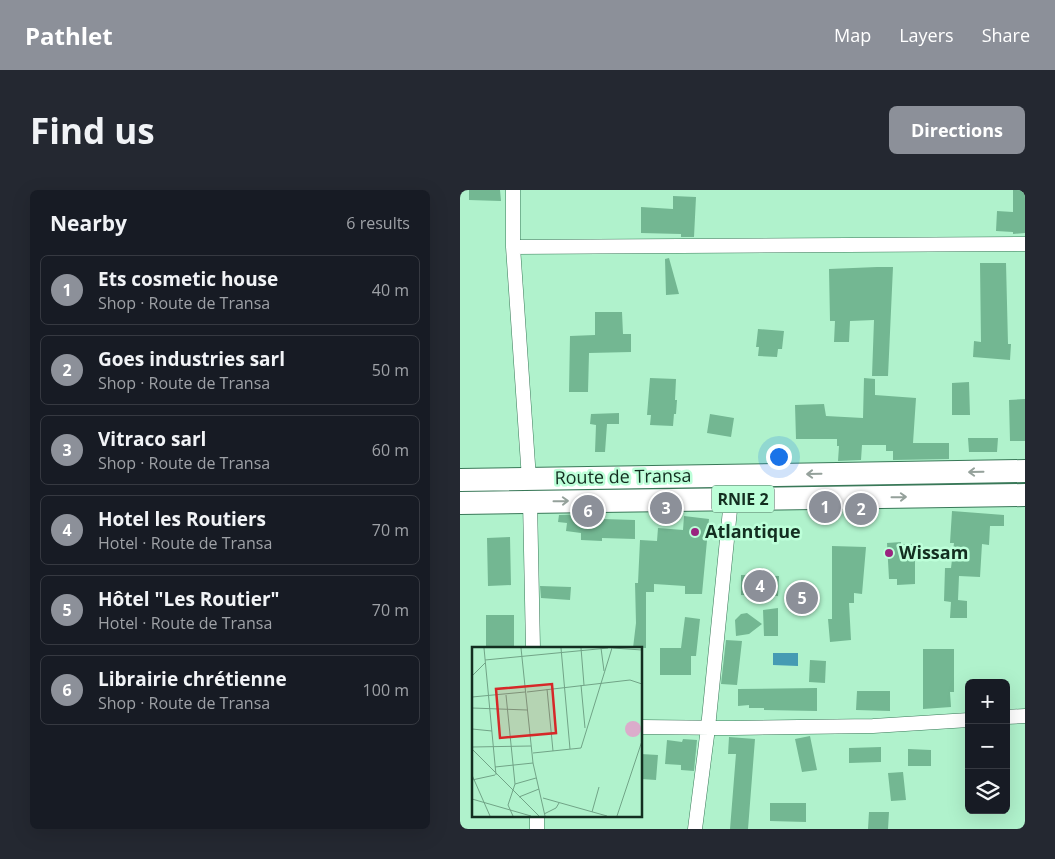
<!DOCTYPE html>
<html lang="en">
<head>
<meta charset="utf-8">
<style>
	body { margin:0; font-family:"Open Sans",sans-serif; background:#242831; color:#f1f3f6 }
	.controls { position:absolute; right:15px; bottom:15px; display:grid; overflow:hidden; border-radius:8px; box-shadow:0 5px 20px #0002 }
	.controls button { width:45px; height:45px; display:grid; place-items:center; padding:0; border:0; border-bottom:1px solid #363941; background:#171b24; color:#f1f3f6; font:25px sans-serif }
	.you { position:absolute; left:318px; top:266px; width:18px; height:18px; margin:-12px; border:4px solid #fff; border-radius:50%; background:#1a73e8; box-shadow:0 0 0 8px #1a73e833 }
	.badge { display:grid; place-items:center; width:32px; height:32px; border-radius:50%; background:#8c9099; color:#fff; font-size:16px; font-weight:700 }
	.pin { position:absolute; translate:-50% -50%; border:2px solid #fff; box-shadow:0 1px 5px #0006 }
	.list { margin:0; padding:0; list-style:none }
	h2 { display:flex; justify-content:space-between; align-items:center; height:65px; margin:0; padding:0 20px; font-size:21px }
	h2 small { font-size:16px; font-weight:400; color:#9ea1a6 }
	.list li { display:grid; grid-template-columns:32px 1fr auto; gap:15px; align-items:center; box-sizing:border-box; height:70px; margin:0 10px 10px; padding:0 10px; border:1px solid #363941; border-radius:8px }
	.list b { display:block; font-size:19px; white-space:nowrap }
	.list p { margin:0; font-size:16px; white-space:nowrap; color:#9ea1a6 }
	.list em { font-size:16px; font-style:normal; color:#9ea1a6 }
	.icon { flex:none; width:28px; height:28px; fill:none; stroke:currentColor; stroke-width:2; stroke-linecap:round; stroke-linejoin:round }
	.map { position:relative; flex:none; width:565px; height:639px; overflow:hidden; border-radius:8px }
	header { display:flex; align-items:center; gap:30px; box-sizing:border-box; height:70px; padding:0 25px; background:#8c9099; color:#fff }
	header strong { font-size:24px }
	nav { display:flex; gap:28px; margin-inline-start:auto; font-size:18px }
	.intro { display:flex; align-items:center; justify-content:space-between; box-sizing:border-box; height:120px; padding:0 30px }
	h1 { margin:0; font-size:35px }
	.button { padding:12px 22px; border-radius:8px; background:#8c9099; color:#fff; font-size:18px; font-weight:700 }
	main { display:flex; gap:30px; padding:0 30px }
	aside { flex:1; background:#171b24; border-radius:8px; box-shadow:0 5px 20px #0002 }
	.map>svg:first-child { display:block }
	.water { fill:#459bb3 }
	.building { fill:#73b792 }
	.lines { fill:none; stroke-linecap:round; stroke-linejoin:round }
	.street-casing { stroke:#397858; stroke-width:15 }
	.primary-casing { stroke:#397858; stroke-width:24 }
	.street { stroke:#fff; stroke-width:14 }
	.primary { stroke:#fff; stroke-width:22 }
	.oneway { stroke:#95a19b }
	.poi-dot { fill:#9a247f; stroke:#bdffd9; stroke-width:2 }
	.labels { text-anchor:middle; stroke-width:5; stroke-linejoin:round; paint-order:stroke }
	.shield { fill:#bdffd9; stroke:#466d58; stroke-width:1 }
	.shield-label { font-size:16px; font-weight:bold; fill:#132e20 }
	.street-label { font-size:18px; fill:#132e20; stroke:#bdffd9 }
	.poi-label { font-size:18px; font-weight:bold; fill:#132e20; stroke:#bdffd9; text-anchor:start }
	.inset-road { fill:none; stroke:#71a487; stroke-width:1 }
	.view { fill:#d62828; fill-opacity:0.15; stroke:#d62828; stroke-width:2.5 }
	.inset-edge { fill:none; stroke:#132e20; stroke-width:2.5 }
</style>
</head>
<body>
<header>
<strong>Pathlet</strong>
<nav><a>Map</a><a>Layers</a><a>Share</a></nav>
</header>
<div class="intro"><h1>Find us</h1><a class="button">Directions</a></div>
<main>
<aside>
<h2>Nearby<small>6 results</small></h2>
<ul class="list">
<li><span class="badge">1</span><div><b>Ets cosmetic house</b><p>Shop · Route de Transa</p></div><em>40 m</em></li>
<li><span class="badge">2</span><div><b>Goes industries sarl</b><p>Shop · Route de Transa</p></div><em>50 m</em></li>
<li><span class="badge">3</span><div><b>Vitraco sarl</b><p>Shop · Route de Transa</p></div><em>60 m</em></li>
<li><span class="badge">4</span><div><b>Hotel les Routiers</b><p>Hotel · Route de Transa</p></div><em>70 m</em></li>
<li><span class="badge">5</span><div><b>Hôtel &quot;Les Routier&quot;</b><p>Hotel · Route de Transa</p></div><em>70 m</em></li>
<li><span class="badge">6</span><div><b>Librairie chrétienne</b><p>Shop · Route de Transa</p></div><em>100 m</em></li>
</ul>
</aside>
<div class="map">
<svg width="565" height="639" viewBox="0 0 565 639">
	<rect width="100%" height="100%" fill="#b0f2cc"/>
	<path class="water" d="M 313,463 L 338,463 L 338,476 L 313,475 Z"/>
	<path class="building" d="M 9,0 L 40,0 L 41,11 L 9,10 Z
		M 553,0 L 565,0 L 565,43 L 553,44 L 553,42 L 536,41 L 537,21 L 553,22 Z
		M 213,6 L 236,7 L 234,47 L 221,47 L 221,44 L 181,43 L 181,17 L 213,19 Z
		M 209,68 L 219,104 L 206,105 L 205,69 Z
		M 520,73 L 546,73 L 548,154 L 551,154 L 550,170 L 513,167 L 514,151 L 521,152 Z
		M 417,77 L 433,77 L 428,186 L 412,186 L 414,130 L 390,131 L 389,152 L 374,152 L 375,131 L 370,131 L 369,79 Z
		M 135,122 L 162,122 L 163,144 L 171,144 L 171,162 L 129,163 L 128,202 L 109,202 L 110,146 L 135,145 Z
		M 298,139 L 324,141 L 322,159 L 318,159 L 317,167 L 298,166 L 299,157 L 296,157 Z
		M 190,188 L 216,189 L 215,210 L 217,210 L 216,224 L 214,224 L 213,236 L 190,235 L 191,225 L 187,225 Z
		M 404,188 L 415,189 L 415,205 L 456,208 L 453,253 L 489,253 L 489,269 L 433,270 L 433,261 L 426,261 L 426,255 L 402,255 L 401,270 L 378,271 L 379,256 L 377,256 L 377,249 L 336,249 L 335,215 L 364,214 L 366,226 L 403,228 Z
		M 509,192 L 510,225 L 492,225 L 492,193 Z
		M 565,209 L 565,251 L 550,251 L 549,210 Z
		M 159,223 L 159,234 L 147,234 L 145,262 L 135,262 L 136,235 L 130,234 L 131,224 Z
		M 250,224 L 274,228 L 271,247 L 247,243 Z
		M 508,248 L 538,248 L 537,262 L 509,262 Z
		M 492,321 L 544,325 L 544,336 L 530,336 L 529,355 L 522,354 L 520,387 L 499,386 L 498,410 L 507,411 L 507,428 L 490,428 L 491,412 L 484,411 L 485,378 L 491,378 L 494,353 L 490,353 Z
		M 127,324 L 143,325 L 143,329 L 175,330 L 175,349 L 142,348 L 142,351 L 121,350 L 121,343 L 106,341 L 107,333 L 98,332 L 99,325 Z
		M 224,326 L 249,329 L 242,404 L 225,404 L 225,396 L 194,394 L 194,402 L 186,402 L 186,458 L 173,458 L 176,433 L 175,393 L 178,393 L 180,350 L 197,351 L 198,338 L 223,340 Z
		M 50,347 L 51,395 L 28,396 L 27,348 Z
		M 441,352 L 441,354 L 455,354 L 455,394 L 437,395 L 437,389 L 429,389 L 427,353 Z
		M 372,356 L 406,357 L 402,404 L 394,403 L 394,413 L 389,413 L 391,450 L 370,452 L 368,429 L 372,429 Z
		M 281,385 L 319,386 L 318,406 L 281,405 Z
		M 80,396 L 111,397 L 110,410 L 81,408 Z
		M 318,418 L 318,446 L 304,446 L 303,420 Z
		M 287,423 L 302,434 L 289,444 L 276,446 L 275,430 L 281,424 Z
		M 26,425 L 54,425 L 54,458 L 26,458 Z
		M 225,427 L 240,429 L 236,466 L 231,466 L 231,485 L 200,485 L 200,458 L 221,458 Z
		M 266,450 L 282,451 L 277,495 L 261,494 Z
		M 463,459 L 494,459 L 494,502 L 490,502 L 491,517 L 463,519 Z
		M 350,470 L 366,471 L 365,493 L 349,492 Z
		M 357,498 L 357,521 L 304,520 L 304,518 L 289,518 L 289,515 L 278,516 L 278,499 Z
		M 397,501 L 430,501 L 430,521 L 396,520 Z
		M 350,546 L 357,580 L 342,582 L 335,549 Z
		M 269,547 L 295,549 L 288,639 L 270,639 L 276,564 L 268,564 Z
		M 223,549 L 237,550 L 234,581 L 221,580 L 221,575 L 205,574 L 207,550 L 222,552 Z
		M 421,557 L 421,572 L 389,573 L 389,558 Z
		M 448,559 L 471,560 L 471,576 L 448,576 Z
		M 181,564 L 198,565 L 196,590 L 181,589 Z
		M 443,582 L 446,610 L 431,611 L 428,583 Z
		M 310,613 L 346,613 L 346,632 L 310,631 Z
		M 409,622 L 429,622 L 428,639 L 408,639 Z"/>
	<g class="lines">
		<defs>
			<path id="street" d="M 53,0 L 53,57 L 69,289
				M 53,57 L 565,54
				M 70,311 L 73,458
				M 546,527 L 565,526
				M 181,537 L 274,538 L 413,536 L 509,530
				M 77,625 L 77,639
				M 235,639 L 248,538 L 271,310"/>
			<path id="primary" d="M 0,290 L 565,281
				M 0,313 L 565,305"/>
		</defs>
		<use href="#street" class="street-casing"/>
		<use href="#primary" class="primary-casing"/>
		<use href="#street" class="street"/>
		<use href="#primary" class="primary"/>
	</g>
	<defs><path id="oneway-shaft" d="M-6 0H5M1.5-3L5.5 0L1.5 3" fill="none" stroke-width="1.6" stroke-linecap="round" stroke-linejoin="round" transform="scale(1.25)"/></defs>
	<g class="oneway">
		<use href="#oneway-shaft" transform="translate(516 282) rotate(179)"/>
		<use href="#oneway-shaft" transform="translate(354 284) rotate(179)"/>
		<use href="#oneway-shaft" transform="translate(439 307) rotate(-1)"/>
		<use href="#oneway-shaft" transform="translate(101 311) rotate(-1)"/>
	</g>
	<g class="poi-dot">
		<circle cx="235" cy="342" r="5"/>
		<circle cx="429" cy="363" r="5"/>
	</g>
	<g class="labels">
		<rect class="shield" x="252" y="295.5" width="62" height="27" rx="4"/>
		<g class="shield-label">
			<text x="283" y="315">RNIE 2</text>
		</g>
		<g class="street-label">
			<text transform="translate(163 287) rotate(-1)" y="6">Route de Transa</text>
		</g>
		<g class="poi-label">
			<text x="245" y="348">Atlantique</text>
			<text x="439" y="369">Wissam</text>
		</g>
	</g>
	<g transform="translate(12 457)">
		<rect width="170" height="170" fill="#b0f2cc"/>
		<path d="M153 82a8 8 0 1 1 16 0a8 8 0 1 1-16 0Z" fill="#dbaccb"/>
		<path class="inset-road" d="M 12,1 L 24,128M 49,1 L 61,116 L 73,169M 89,1 L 98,102M 109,1 L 112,38M 129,1 L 132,24M 141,1 L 170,3M 13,13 L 136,1M 0,29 L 13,16M 109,38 L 113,81M 75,42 L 81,104M 55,45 L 158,33 L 170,37M 34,48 L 43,137 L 36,158 L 41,169M 0,50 L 53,45M 0,61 L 55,63M 0,82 L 20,84M 0,100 L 59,99M 0,102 L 67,169M 61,106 L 109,101 L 140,1M 23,120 L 61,116M 0,128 L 18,169M 0,133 L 23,128M 43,137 L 64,131M 47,150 L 67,142M 71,151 L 135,169M 0,152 L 59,169M 120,165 L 127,140M 72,167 L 84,161 L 87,156M 145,169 L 170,94"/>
		<path class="view" d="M 80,37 L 84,86 L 28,91 L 24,42 Z"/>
		<rect width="170" height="170" class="inset-edge"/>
	</g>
</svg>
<div class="controls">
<button>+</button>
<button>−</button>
<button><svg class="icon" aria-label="layers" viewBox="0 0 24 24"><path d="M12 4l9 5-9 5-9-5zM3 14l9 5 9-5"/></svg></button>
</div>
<div class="you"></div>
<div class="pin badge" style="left:365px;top:317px">1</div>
<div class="pin badge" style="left:401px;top:319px">2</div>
<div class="pin badge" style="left:206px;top:318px">3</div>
<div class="pin badge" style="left:300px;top:396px">4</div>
<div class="pin badge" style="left:342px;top:408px">5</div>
<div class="pin badge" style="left:128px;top:321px">6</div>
</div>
</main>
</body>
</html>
